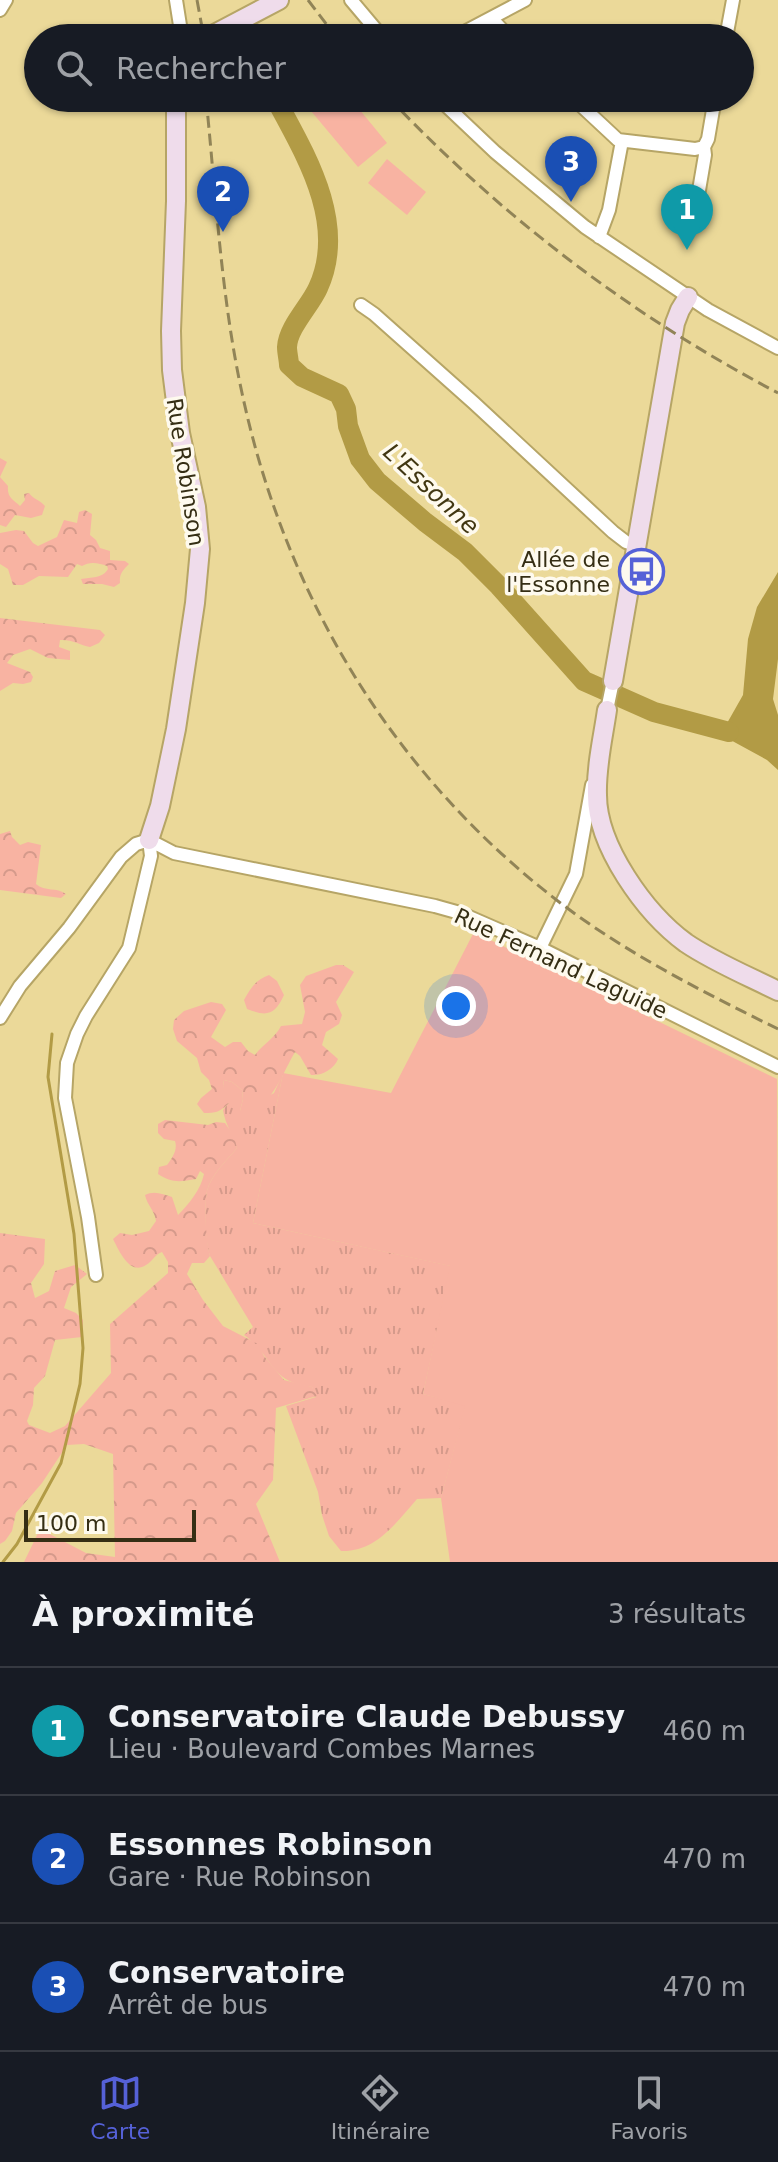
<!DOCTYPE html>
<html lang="fr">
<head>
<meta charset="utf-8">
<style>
	body { margin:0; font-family:"DejaVu Sans",sans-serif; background:#20242c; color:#f1f3f6 }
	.scale { position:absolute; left:24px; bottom:20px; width:172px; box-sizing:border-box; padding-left:8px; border:4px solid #352e14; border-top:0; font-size:22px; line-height:28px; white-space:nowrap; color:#352e14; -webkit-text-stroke:6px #fefaee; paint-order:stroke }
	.you { position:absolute; left:456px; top:1006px; width:28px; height:28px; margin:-20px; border:6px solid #fff; border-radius:50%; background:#1a73e8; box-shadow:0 0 0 12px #1a73e833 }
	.badge { display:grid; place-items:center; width:52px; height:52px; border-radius:50%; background:#5561d7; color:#fff; font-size:26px; font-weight:700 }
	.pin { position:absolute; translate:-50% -66px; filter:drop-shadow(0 2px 4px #0008) }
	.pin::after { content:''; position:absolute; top:42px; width:28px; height:24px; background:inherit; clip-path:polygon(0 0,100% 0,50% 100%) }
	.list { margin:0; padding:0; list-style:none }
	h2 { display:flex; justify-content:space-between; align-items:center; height:104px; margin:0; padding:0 32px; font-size:34px }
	h2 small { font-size:26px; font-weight:400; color:#9ea1a6 }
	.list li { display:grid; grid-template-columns:52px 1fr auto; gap:24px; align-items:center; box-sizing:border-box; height:128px; padding:0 32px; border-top:2px solid #363941 }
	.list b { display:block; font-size:30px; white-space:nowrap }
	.list p { margin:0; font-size:26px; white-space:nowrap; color:#9ea1a6 }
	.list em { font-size:26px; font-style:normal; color:#9ea1a6 }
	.icon { flex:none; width:44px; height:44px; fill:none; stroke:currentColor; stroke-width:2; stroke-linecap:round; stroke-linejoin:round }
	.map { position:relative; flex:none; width:778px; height:1562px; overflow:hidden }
	.search { position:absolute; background:#171b24; box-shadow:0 2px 6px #0004; left:24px; right:24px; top:24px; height:88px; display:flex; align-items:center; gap:20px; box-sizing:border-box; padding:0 28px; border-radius:44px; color:#9ea1a6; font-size:30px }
	.sheet { height:488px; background:#171b24 }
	nav { display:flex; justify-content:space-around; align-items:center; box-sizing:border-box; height:112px; border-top:2px solid #363941; background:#171b24; font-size:22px; color:#9ea1a6 }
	nav a { display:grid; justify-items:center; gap:4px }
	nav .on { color:#5561d7 }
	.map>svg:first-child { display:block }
	.grass { fill:url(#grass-tufts) }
	.forest { fill:url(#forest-crowns) }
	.pitch { fill:#f8b3a2 }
	.water { fill:#b29b45 }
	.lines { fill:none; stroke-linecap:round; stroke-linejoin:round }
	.stream { stroke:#b29b45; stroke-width:3 }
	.river { stroke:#b29b45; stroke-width:20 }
	.street-casing { stroke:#b6a566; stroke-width:16 }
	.secondary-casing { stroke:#b6a566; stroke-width:22 }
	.street { stroke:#fff; stroke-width:12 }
	.secondary { stroke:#efdceb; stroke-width:18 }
	.rail { stroke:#918457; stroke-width:3; stroke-dasharray:12 6; stroke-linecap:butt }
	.labels { text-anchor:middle; stroke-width:7; stroke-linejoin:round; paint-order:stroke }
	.street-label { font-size:22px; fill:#352e14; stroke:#fefaee }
	.poi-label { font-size:22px; fill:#352e14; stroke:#fefaee; text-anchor:end }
	.water-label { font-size:24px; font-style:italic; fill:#413712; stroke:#fefaee }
</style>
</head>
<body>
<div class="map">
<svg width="778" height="1562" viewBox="0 0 778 1562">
	<defs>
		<pattern id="grass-tufts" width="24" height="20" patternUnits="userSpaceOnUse" patternTransform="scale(2)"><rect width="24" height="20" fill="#f8b3a2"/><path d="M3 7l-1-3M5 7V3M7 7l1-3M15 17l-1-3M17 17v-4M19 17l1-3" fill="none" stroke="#d59a8b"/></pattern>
		<pattern id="forest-crowns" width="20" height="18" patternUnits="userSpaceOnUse" patternTransform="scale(2)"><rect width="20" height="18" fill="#f8b3a2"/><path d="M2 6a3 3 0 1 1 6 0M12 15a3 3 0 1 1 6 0" fill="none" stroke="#d59a8b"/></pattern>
	</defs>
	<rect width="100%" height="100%" fill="#ebd999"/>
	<path class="grass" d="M 283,1073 L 253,1223 L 451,1266 L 423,1394 L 466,1405 L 441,1498 L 417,1499 C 395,1524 376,1552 341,1551 L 329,1536 L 322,1515 L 318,1492 L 286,1406 L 316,1397 L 312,1387 C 268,1382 274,1356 244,1335 L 253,1327 L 210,1256 C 205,1241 204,1207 207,1191 C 211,1175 227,1160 237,1148 C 233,1135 225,1124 223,1110 L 229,1103 L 223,1086 L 224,1080 L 232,1082 L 242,1090 L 243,1099 L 240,1111 L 274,1093 Z"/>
	<path class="forest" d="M 0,458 L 7,462 L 0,477 L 8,486 C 7,498 13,499 20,506 L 25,500 L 24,494 L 29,493 C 33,499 40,500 45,506 L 42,515 L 31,518 L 15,515 L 6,527 L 0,525 Z
		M 85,510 L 92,514 L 90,535 L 96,540 L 100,548 L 110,551 L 110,560 L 125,561 L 129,564 C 123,570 119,574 120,583 L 114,587 L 102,584 L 83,584 L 81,579 C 91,577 102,579 108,569 L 107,566 C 99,563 90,561 82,566 L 77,564 L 68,577 L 39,576 L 23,585 L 13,585 L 8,569 L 0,564 L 0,533 L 16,530 L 24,531 L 33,543 L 38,546 L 57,537 L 64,520 L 77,523 L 79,512 Z
		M 0,618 L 100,630 L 105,635 L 99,643 L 90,647 C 80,645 71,639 60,640 L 59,647 L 70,651 L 70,660 L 48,658 L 30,649 L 13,655 L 7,663 L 30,672 L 33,677 L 31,682 L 23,684 L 13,683 L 0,691 Z
		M 10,831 L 12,837 L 20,845 L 28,842 L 41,845 L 36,884 C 45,892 57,887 66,894 L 61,898 L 0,890 L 0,834 Z
		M 336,965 L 343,965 L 354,972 L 336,1002 L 342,1015 L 339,1024 L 326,1032 L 322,1045 L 338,1059 C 334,1069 322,1076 311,1075 L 300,1056 L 295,1052 C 281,1076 273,1104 245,1116 L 240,1111 L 243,1099 L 242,1090 L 232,1082 L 224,1080 L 223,1086 L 229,1094 L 229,1103 C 221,1112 215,1113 204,1113 L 197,1104 L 201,1098 L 212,1089 L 209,1080 L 201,1072 L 197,1058 L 177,1041 L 173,1029 L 174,1020 L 184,1011 L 211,1002 L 222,1004 L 226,1010 L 211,1037 L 225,1047 L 233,1042 L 241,1042 L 248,1051 L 255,1055 C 263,1044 275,1038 281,1026 L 302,1024 L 305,1012 L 300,985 L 306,976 Z
		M 269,975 L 277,981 L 284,995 C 275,1015 267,1017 247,1009 L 244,1000 C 251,987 256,980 269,975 Z
		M 165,1120 L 208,1125 L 216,1122 L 225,1123 L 234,1136 L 237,1148 C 227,1160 211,1175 207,1191 C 204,1207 206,1241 210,1256 L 204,1263 L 192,1263 L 187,1274 L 203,1300 L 223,1326 L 258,1344 L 264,1356 L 284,1380 L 312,1387 L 317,1396 L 276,1408 L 273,1480 L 256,1504 L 280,1562 L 24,1562 L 40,1529 L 86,1553 L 115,1557 L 113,1454 L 84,1444 L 67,1445 L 42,1483 L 16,1513 L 12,1531 L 5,1541 L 0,1544 L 0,1233 L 45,1239 L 44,1264 L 31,1283 L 35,1298 L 49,1291 L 55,1271 L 75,1265 L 87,1274 L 71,1287 L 64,1308 L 76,1313 L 83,1320 L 82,1337 L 55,1340 L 45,1376 L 34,1388 L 33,1405 L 27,1421 L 29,1425 L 50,1433 L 65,1426 L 111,1373 L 110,1324 L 168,1273 L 168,1262 L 162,1252 C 154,1255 153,1261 146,1265 C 130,1276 119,1251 113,1239 L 120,1233 L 132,1235 L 149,1231 L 156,1221 C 155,1211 147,1205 145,1195 C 154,1190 163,1194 172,1197 L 178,1215 C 189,1204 201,1189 204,1174 L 200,1171 L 196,1179 C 180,1182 171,1183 158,1174 L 159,1167 L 167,1165 C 172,1158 178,1150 175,1141 L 164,1139 L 158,1133 L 158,1124 Z"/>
	<path class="pitch" d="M 327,98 L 350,98 L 387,143 L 358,167 L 311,111 Z
		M 387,159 L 426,192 L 407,215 L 368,183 Z
		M 474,932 L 777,1079 L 778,1562 L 450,1562 L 441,1498 L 465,1406 L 423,1394 L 450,1266 L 253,1223 L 283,1073 L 391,1093 Z"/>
	<path class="water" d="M 778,572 L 778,659 L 773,699 L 778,715 L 778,770 L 767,760 L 703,725 L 726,725 L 743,695 L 748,639 L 757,607 Z"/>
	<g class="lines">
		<path class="stream" d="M 3,1562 L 17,1544 L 61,1463 L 80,1384 L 83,1348 L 74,1234 L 48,1077 L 52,1034"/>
		<path class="river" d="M 275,98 C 305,154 348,223 318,288 C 310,306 288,327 287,347 C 287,353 289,360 289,365 L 302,377 L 339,394 L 346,409 L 348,426 L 360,459 L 377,481 L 425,522 L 465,552 L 499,586 L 584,681 L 654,712 L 729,732"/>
		<defs>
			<path id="street" d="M 176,0 L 182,38
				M 351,0 L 383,38
				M 0,10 L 6,0
				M 491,18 L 510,38
				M 453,38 L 525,0
				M 726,38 L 733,0
				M 438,98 L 495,152 L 585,227 L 708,310 L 778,348
				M 573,98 L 618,140 L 695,149 L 704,147
				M 697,202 L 705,155 L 704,147 L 708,139 L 715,98
				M 599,237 L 609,210 L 622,141
				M 361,305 L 374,314 L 474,403 L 613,532 L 626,542 L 636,545
				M 607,710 L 613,681
				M 149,840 L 174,853 L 435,906 L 460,913 L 540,948 L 778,1067
				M 540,948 L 576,874 L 592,785
				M 0,1018 L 20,986 L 69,928 L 121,857 L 136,844 L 149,840
				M 96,1275 L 88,1217 L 65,1098 L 67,1063 L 77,1034 L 86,1016 L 129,948 L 151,856 L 149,840"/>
			<path id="secondary" d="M 207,38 L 279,0
				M 613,681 L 675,323 L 680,310 L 688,297
				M 607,710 C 603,738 596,766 597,795 C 597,846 645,913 686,943 C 714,962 748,976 778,991
				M 149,840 L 160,806 L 176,729 L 195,603 L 200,549 L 196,507 L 180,433 L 172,370 L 171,331 L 176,201 L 176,98"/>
		</defs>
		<use href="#street" class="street-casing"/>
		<use href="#secondary" class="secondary-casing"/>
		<use href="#street" class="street"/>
		<use href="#secondary" class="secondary"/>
		<path class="rail" d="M 197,0 L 204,38
			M 308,0 L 337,38
			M 206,98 C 216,196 221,296 242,393 C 287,604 401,788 578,916 C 640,960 709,995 778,1029
			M 389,98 C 503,218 632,316 778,393"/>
	</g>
	<defs>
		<symbol id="bus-ring" viewBox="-11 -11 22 22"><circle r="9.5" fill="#fefaee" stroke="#5561d7" stroke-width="1.5"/><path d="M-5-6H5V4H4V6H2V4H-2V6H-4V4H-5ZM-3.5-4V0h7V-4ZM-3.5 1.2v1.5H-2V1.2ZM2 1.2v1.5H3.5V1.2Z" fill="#5561d7"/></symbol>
	</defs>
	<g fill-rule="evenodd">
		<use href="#bus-ring" x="616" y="546" width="51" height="51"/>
	</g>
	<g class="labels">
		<g class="street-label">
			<text transform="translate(186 472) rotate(81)" y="8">Rue Robinson</text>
			<text transform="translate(561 963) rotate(25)" y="8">Rue Fernand Laguide</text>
		</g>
		<g class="poi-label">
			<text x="610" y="567">Allée de<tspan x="610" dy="25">l'Essonne</tspan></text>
		</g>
		<g class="water-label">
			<text transform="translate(431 489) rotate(43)" y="8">L'Essonne</text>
		</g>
	</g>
</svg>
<div class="scale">100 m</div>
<div class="you"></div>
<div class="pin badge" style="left:687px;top:250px;background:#0f9aa8">1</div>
<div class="pin badge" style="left:223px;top:232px;background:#1a4fb4">2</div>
<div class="pin badge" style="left:571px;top:202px;background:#1a4fb4">3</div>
<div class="search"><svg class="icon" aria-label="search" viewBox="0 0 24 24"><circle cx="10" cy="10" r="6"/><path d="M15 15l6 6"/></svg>Rechercher</div>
</div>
<section class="sheet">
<h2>À proximité<small>3 résultats</small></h2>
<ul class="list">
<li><span class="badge" style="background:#0f9aa8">1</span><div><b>Conservatoire Claude Debussy</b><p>Lieu · Boulevard Combes Marnes</p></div><em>460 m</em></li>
<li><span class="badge" style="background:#1a4fb4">2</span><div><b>Essonnes Robinson</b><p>Gare · Rue Robinson</p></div><em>470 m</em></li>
<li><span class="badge" style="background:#1a4fb4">3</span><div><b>Conservatoire</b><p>Arrêt de bus</p></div><em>470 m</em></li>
</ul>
</section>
<nav>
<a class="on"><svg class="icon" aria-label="map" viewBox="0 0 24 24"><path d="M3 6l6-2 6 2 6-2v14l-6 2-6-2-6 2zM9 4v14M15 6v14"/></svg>Carte</a>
<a><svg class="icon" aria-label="directions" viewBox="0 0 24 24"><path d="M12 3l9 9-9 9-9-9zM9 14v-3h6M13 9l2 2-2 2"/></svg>Itinéraire</a>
<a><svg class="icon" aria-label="saved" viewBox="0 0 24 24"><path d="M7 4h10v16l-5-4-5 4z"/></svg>Favoris</a>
</nav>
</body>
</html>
